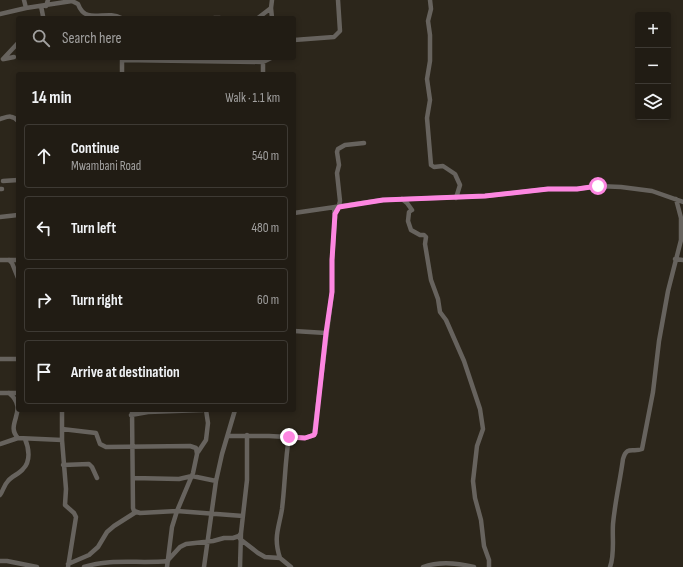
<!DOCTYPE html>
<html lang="en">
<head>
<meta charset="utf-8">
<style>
	body { margin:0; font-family:"Sofia Sans Condensed",sans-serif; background:#2d2922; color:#f1f3f6 }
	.controls { position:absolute; right:12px; top:12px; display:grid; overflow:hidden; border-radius:4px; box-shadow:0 2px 6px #0003 }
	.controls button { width:36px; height:36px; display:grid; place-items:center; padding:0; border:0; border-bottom:1px solid #3e3a34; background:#211c14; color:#f1f3f6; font:20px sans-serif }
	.stop { position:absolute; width:12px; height:12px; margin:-9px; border:3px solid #fd86e1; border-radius:50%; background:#fff }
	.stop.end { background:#fd86e1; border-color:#fff; box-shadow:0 1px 4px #0008 }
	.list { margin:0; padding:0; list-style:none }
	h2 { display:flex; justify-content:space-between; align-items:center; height:52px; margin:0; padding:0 16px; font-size:17px }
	h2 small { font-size:13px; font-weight:400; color:#a2a1a0 }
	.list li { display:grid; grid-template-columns:26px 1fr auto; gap:12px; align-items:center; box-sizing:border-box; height:64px; margin:0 8px 8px; padding:0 8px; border:1px solid #3e3a34; border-radius:4px }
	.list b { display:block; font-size:15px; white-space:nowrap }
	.list p { margin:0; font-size:13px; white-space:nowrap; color:#a2a1a0 }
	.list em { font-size:13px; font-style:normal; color:#a2a1a0 }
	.icon { flex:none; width:22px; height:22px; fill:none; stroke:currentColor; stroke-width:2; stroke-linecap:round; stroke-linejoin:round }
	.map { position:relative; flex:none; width:683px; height:567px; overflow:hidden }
	.search { position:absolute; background:#211c14; box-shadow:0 2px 6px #0003; left:16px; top:16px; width:280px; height:44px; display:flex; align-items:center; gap:10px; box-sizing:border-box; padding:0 14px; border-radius:4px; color:#a2a1a0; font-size:15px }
	.panel { position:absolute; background:#211c14; box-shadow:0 2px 6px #0003; left:16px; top:72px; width:280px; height:340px; border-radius:4px }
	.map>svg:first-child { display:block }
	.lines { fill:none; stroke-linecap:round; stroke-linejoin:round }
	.minor { stroke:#67635e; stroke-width:4.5 }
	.route { stroke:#fd86e1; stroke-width:5 }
</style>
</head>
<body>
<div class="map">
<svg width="683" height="567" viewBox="0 0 683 567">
	<rect width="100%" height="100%" fill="#2c261b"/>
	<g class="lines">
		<path class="minor" d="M 24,0 L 26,8
			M 430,0 L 431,9 L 428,21 L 430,35 L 430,61 L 427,79 L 430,100 L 427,118 L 431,165 L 434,167 L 443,166 L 455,174 L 460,185 L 456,198
			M 41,6 L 43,16 L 42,18
			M 46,6 L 48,0
			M 0,14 L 26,8 L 72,1 L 78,4 C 86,26 106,9 121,18
			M 214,18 L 220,18
			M 258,18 L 271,8
			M 272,18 L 271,8 L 272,0
			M 294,40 L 334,37 L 340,31 L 338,0
			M 3,59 L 18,43
			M 4,59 L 14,57
			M 122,60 L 263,62 L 271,58
			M 122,74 L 122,58
			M 263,74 L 263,62
			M 0,119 C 7,117 12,114 18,121
			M 3,181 L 18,180
			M 0,189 L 2,189
			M 402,199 L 407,203 L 412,210 L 409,212 L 408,221 L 411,230 L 420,235 L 424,235 L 426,237 L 425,244 L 431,280 L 438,299 L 440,312 L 446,320 L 464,361 L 480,409 L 483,429 L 477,446 L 473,481 L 475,498 L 481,520 L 484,546 L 489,560 L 489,567
			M 338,209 L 340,201 L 337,173 L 339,165 L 337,152 L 338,149 L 345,145 L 364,143
			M 294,213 L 383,200 L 485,196 L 548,189 L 577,189 L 597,186 L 621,187 L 652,191 L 683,202
			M 0,217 L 18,215
			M 675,259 L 683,260
			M 0,260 L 18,260
			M 9,260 L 12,263 L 18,278
			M 294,331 L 326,333
			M 0,359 L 18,359
			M 0,393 L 18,393
			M 9,393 C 30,410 4,424 18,438 L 62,440
			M 62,410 L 62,440 L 66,489 L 65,505 L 74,513 L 76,517 L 68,567
			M 132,410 L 133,508 L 134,511 L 140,513 L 177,511 L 243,516
			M 131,415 L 148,412 L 203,410
			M 62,429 L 96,433 L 100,444 L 106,447 L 190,446 L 196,448 L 197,454 L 193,473 L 177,511 L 172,527 L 167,567
			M 228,436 L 269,436 L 305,438 L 314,435 L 332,292 L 332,260 L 335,217 L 334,208
			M 0,444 L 18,438
			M 198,452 L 206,440 L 208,423 L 206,410
			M 63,465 L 89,464 L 92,467 L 97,478
			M 133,478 L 179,479 L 192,476 L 216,481
			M 0,495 C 3,491 4,485 8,481 C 12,476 19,474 23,469 C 31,461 29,448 25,439
			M 240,539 L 258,553 L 265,557 L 280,558 L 291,567
			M 280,558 C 273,537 279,528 282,509 C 285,485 285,461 289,437
			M 169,559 L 180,547 L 186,544 L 213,541 L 224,538 L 233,538 L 239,536 L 241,533
			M 0,561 L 7,561 L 37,567
			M 68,564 L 89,555 L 98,547 L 107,532 L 114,526 L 136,512
			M 84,567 C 111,558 140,564 168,561
			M 204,567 L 216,481 L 222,454 L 235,410
			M 240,567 L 241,533 L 247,480 L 247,435
			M 423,567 C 439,561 458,563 474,567
			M 610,567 C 615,554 612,538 613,524 C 615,502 620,481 623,459 C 627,445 633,453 642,449 L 653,392 L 659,341 L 668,291 L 681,240 L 681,218 L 676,199"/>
	</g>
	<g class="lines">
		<path class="route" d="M 289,437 L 305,438 L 314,435 L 315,433 L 326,333 L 332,292 L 332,260 L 335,214 L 339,207 L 383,200 L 485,196 L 548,189 L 577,189 L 598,186"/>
	</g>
</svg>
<div class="controls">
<button>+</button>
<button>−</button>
<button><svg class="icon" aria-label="layers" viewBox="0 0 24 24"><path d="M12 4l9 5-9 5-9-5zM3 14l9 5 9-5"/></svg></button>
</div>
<div class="stop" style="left:598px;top:186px"></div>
<div class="stop end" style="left:289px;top:437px"></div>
<div class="search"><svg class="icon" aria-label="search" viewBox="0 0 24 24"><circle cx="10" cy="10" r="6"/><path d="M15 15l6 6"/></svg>Search here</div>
<section class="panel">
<h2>14 min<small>Walk · 1.1 km</small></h2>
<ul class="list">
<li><svg class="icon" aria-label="ahead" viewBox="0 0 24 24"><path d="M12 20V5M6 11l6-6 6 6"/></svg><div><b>Continue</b><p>Mwambani Road</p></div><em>540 m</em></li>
<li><svg class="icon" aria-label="left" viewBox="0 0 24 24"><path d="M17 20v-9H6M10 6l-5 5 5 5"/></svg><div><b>Turn left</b></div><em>480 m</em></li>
<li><svg class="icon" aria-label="right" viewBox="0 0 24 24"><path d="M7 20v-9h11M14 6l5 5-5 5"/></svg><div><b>Turn right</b></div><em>60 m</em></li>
<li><svg class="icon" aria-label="arrive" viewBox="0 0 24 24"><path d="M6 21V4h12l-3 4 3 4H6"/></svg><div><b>Arrive at destination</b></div></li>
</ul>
</section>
</div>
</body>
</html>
